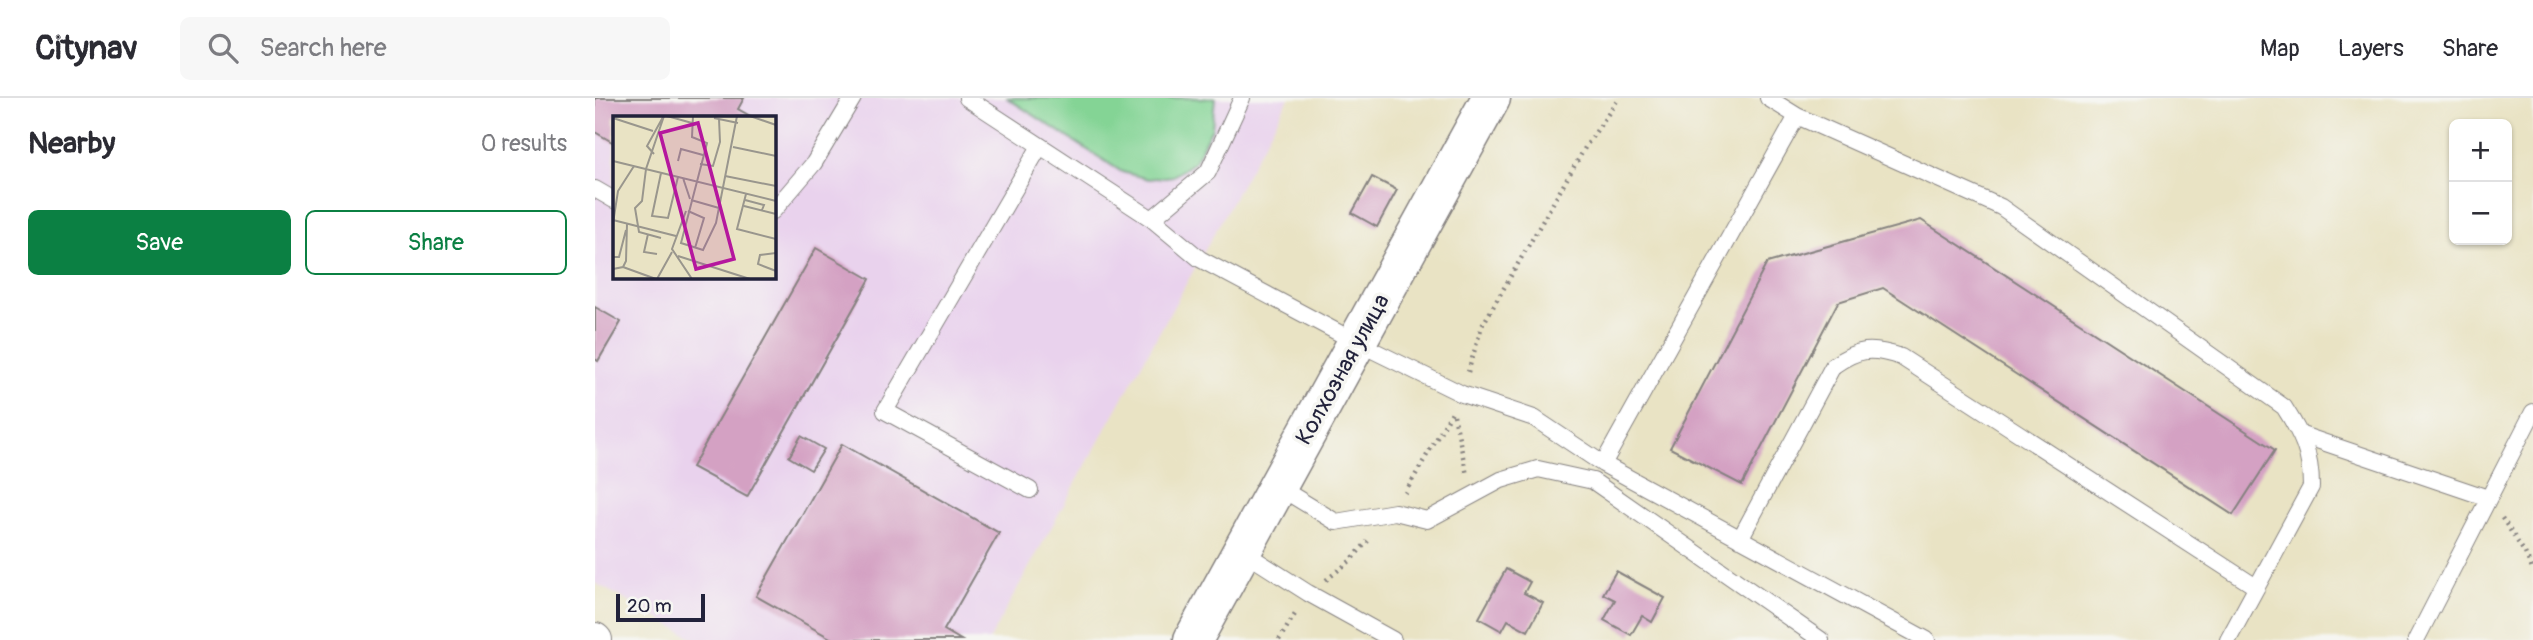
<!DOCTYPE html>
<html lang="en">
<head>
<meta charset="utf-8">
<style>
	body { margin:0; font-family:Pangolin,sans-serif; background:#f7f7f7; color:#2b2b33 }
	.controls { position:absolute; right:21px; top:21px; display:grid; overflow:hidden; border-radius:10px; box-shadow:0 2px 5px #0004 }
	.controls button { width:63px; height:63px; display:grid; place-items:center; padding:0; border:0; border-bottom:2px solid #e1e1e2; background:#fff; color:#2b2b33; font:35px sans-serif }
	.scale { position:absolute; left:21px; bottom:18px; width:89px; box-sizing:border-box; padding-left:7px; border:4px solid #22223b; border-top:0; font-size:19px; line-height:24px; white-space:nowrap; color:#22223b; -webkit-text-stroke:5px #f6f6f2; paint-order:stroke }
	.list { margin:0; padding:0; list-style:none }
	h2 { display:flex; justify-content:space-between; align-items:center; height:91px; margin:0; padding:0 28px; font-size:30px }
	h2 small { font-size:23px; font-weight:400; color:#7c7c81 }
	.actions { display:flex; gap:14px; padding:21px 28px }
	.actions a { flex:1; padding:16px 0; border:2px solid #0b8043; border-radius:10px; text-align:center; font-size:24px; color:#0b8043 }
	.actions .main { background:#0b8043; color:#fff }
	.icon { flex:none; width:38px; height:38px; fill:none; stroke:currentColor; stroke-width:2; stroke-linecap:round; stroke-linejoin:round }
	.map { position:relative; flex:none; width:1938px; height:542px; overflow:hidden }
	header { display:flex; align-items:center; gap:42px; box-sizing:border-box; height:98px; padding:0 35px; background:#fff; border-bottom:2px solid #e1e1e2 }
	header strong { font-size:33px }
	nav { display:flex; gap:38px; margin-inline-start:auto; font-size:24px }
	.search { width:490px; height:63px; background:#f7f7f7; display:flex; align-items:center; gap:18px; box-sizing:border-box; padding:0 24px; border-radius:10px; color:#7c7c81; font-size:26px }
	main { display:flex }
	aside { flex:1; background:#fff }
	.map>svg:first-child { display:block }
	.built { fill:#e9d2ed; fill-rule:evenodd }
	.green { fill:#84d495; stroke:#537b68; stroke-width:2 }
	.building { fill:#d4a1c3 }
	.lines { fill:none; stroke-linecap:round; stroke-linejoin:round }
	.service-casing { stroke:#868280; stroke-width:18 }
	.minor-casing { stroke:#868280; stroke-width:34 }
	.secondary-casing { stroke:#868280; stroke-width:41 }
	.path { stroke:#868280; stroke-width:4.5; stroke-dasharray:2 5; stroke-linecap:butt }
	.service { stroke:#fff; stroke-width:16 }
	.minor { stroke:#fff; stroke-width:32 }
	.secondary { stroke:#fff; stroke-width:38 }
	.labels { text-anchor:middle; stroke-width:7; stroke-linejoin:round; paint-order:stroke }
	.street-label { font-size:23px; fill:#22223b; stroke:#f6f6f2 }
	.inset-road { fill:none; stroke:#99968d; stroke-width:2 }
	.view { fill:#b5179e; fill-opacity:0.15; stroke:#b5179e; stroke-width:3.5 }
	.inset-edge { fill:none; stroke:#22223b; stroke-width:3.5 }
</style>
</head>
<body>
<header>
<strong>Citynav</strong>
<div class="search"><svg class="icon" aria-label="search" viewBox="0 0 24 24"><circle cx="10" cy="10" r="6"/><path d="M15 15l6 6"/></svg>Search here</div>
<nav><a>Map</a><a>Layers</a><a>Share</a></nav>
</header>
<main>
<aside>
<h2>Nearby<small>0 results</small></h2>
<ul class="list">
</ul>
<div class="actions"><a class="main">Save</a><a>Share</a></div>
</aside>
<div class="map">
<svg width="1938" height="542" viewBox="0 0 1938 542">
	<rect width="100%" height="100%" fill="#f6f6f2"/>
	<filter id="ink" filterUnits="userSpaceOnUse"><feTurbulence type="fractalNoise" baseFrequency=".0143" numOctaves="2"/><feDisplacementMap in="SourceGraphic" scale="14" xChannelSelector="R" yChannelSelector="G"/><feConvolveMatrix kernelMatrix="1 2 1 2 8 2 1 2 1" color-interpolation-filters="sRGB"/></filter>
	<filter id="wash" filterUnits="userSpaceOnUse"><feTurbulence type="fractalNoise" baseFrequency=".00686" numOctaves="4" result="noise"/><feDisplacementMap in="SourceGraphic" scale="28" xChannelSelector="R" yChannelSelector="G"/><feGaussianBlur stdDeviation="1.57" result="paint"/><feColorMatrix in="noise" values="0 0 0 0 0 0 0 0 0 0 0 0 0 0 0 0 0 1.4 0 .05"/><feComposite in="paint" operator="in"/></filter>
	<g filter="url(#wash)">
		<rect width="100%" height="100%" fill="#e9e3c4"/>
		<path class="built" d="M 0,0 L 694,0 L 394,542 L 102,542 L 0,485 ZM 19,19 L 178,19 L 178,178 L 19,178 Z"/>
		<path class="green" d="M 412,0 L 620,0 L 617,30 L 599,64 L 578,78 L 553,81 L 527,74 Z"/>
		<g id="blocks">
			<path class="building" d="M 0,0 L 149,0 L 143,11 L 157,19 L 19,19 L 19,45 L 0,34 Z
				M 777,79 L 802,92 L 782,129 L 757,115 Z
				M 1326,122 L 1680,352 L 1638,417 L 1288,190 L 1243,204 L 1147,387 L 1075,350 L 1172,165 Z
				M 221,150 L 275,181 L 152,399 L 97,369 Z
				M 0,209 L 26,224 L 3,263 L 0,261 Z
				M 206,338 L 229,351 L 216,372 L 194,359 Z
				M 247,346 L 404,435 L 349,532 L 366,542 L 239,542 L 161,498 Z
				M 911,471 L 935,484 L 929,495 L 948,505 L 933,533 L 913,522 L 907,533 L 884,520 Z
				M 1021,473 L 1070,500 L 1057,524 L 1047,518 L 1036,537 L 1009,522 L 1020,502 L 1008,496 Z"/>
		</g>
	</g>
	<g filter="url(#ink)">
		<use href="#blocks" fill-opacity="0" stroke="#868280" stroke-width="2"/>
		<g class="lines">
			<defs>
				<path id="service" d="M 372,0 L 557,121 L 605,161 L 761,244 L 867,296 L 939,320 L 1008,366 L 1332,542
					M 1173,0 L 1202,18 L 1406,109 L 1689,309 C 1707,337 1716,355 1716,389 L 1633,542
					M 0,91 L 19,102
					M 178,113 L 219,65 L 258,0
					M 557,121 L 613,74 L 647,0
					M 1707,337 L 1893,400
					M 1008,366 L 1202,18
					M 682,388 L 741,424 L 800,414 L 832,422 L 906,382 L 943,371 L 998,383 L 1226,542
					M 435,392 L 290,313 L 445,48
					M 1145,441 L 1238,268 C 1263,250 1277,249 1306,259 L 1661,489
					M 647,453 L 713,495 L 798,542
					M 1821,542 L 1938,314"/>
				<path id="minor" d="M 0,541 L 1,542"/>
				<path id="secondary" d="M 598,542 L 896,0"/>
			</defs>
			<use href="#service" class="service-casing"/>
			<use href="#minor" class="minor-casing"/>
			<use href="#secondary" class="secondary-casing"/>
			<path class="path" d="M 873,274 L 887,228 L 991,48 L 1024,0
				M 859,317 L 872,377
				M 810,395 L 857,314
				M 1907,420 L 1930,455 L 1938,473
				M 731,482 L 755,463 L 773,443
				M 684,542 L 702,513"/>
			<use href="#service" class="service"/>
			<use href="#minor" class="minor"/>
			<use href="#secondary" class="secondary"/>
		</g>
	</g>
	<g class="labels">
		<g class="street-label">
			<text transform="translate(747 271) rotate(-61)" y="8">Колхозная улица</text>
		</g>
	</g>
	<g transform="translate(18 18)">
		<rect width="163" height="163" fill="#e9e3c4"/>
		<path class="inset-road" d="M 54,0 L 79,7M 80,0 L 79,21 L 94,27 L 68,127 L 90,134 L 103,107 L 124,0M 137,0 L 163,9M 0,2 L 40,15M 101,2 L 125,7M 120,31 L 163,40M 41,38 L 34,30 L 50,1M 0,45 L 163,85M 65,45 L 68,33 L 90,39M 87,48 L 100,50 L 107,26 L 106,3M 48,57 L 39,100 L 55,102 L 65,61M 112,60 L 163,70M 70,62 L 77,83M 133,78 L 124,113 L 163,123M 78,84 L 106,92M 132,84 L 151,89 L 149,94M 131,90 L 163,98M 73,95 L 59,133 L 79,163M 75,95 L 91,102 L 82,132M 0,104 L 63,120M 0,107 L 5,75 L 21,50M 35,118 L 31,136 L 44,138M 48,122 L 26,116 L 22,92 L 29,85 L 33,53 L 51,0M 163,137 L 147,139 L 145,148 L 163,155M 65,140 L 137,163M 0,141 L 6,141 L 13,114M 10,151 L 43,163M 0,153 L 10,151 L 13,145 L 14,108M 44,163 L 59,136"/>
		<path class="view" d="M 85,7 L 121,143 L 83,153 L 47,17 Z"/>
		<rect width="163" height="163" class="inset-edge"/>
	</g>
</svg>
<div class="controls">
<button>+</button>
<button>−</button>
</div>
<div class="scale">20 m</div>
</div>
</main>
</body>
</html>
